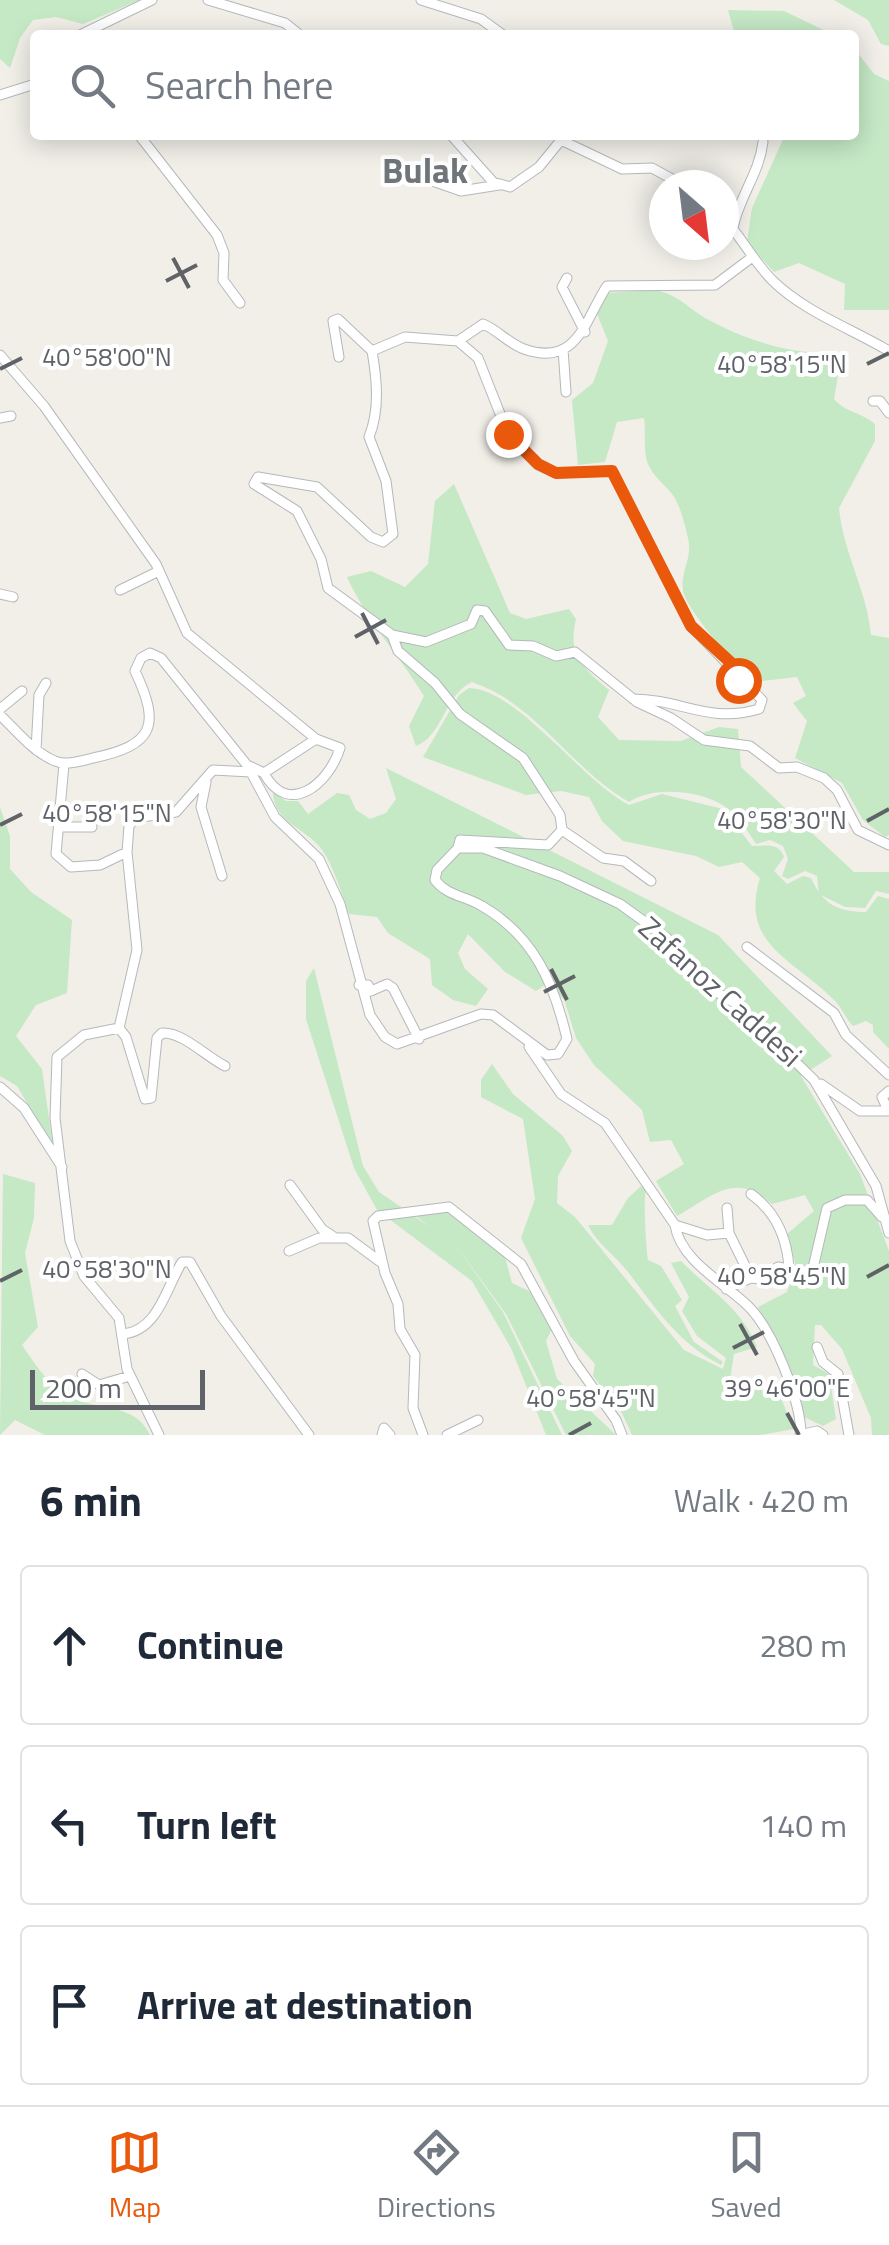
<!DOCTYPE html>
<html lang="en">
<head>
<meta charset="utf-8">
<style>
	body { margin:0; font-family:"Titillium Web",sans-serif; background:#f6f6f7; color:#1f2937 }
	.compass { position:absolute; left:649px; top:170px; width:90px; height:90px; border-radius:50%; background:#fff; box-shadow:0 5px 25px #0003; rotate:152deg }
	.scale { position:absolute; left:30px; bottom:25px; width:175px; box-sizing:border-box; padding-left:10px; border:5px solid #5f6368; border-top:0; font-size:28px; line-height:35px; white-space:nowrap; color:#5f6368; -webkit-text-stroke:8px #fff; paint-order:stroke }
	.stop { position:absolute; width:30px; height:30px; margin:-22px; border:8px solid #ea580c; border-radius:50%; background:#fff }
	.stop.end { background:#ea580c; border-color:#fff; box-shadow:0 2px 10px #0008 }
	.list { margin:0; padding:0; list-style:none }
	h2 { display:flex; justify-content:space-between; align-items:center; height:130px; margin:0; padding:0 40px; font-size:42px }
	h2 small { font-size:32px; font-weight:400; color:#747a83 }
	.list li { display:grid; grid-template-columns:65px 1fr auto; gap:30px; align-items:center; box-sizing:border-box; height:160px; margin:0 20px 20px; padding:0 20px; border:2px solid #e0e1e3; border-radius:10px }
	.list b { display:block; font-size:38px; white-space:nowrap }
	.list em { font-size:32px; font-style:normal; color:#747a83 }
	.icon { flex:none; width:55px; height:55px; fill:none; stroke:currentColor; stroke-width:2; stroke-linecap:round; stroke-linejoin:round }
	.map { position:relative; flex:none; width:889px; height:1435px; overflow:hidden }
	.search { position:absolute; background:#fff; box-shadow:0 5px 25px #0003; left:30px; right:30px; top:30px; height:110px; display:flex; align-items:center; gap:25px; box-sizing:border-box; padding:0 35px; border-radius:10px; color:#747a83; font-size:38px }
	.sheet { height:670px; background:#fff }
	nav { display:flex; justify-content:space-around; align-items:center; box-sizing:border-box; height:140px; border-top:2px solid #e0e1e3; background:#fff; font-size:28px; color:#747a83 }
	nav a { display:grid; justify-items:center; gap:5px }
	nav .on { color:#ea580c }
	.map>svg:first-child { display:block }
	.green { fill:#c5e8c5 }
	.lines { fill:none; stroke-linecap:round; stroke-linejoin:round }
	.minor-casing { stroke:#b5b8bc; stroke-width:11 }
	.minor { stroke:#fff; stroke-width:9 }
	.route { stroke:#ea580c; stroke-width:12 }
	.ticks { fill:none; stroke:#5f6368; stroke-width:4 }
	.labels { text-anchor:middle; stroke-width:8; stroke-linejoin:round; paint-order:stroke }
	.street-label { font-size:30px; fill:#5f6368; stroke:#fff }
	.quarter-label { font-size:35px; font-weight:bold; fill:#70757a; stroke:#fff }
	.ticks-label { font-size:25px; text-anchor:middle; fill:#5f6368; stroke:#fff; stroke-width:8; stroke-linejoin:round; paint-order:stroke }
</style>
</head>
<body>
<div class="map">
<svg width="889" height="1435" viewBox="0 0 889 1435">
	<rect width="100%" height="100%" fill="#f1efe8"/>
	<path class="green" d="M 0,0 L 140,0 L 83,24 L 56,17 L 33,20 L 20,38 L 10,68 L 0,59 Z
		M 834,0 L 889,0 L 889,46 L 881,44 L 868,20 Z
		M 728,10 L 784,11 L 834,35 L 735,35 Z
		M 854,48 L 874,74 L 889,81 L 889,310 L 844,310 L 845,284 L 799,263 L 774,272 L 747,242 L 752,208 L 785,135 L 854,135 Z
		M 655,290 C 680,295 688,309 709,320 C 739,337 795,357 828,351 L 840,363 L 834,399 C 846,413 861,412 875,424 L 875,441 L 839,508 C 843,553 867,590 871,635 L 889,638 L 889,835 L 885,837 L 863,820 L 842,783 L 795,758 L 807,721 L 793,703 L 806,696 L 797,677 L 753,682 C 737,666 685,609 683,590 C 680,571 693,559 688,538 C 685,525 680,504 672,494 C 663,483 654,477 648,464 C 643,452 646,432 644,418 L 617,422 L 605,462 L 578,465 L 572,400 L 593,383 L 608,341 L 597,314 L 606,293 Z
		M 454,484 L 510,613 L 526,619 L 569,609 L 576,619 C 567,655 583,668 609,690 L 598,717 L 619,740 L 681,741 L 719,727 L 738,729 L 741,767 L 854,872 L 889,872 L 889,894 L 876,891 L 865,908 L 845,907 L 819,894 L 817,876 L 805,871 L 788,879 L 782,876 L 788,859 L 783,846 L 770,840 L 756,844 C 747,830 738,815 724,806 C 700,790 653,786 629,802 C 571,769 537,704 472,682 C 444,695 443,736 416,746 L 409,726 L 424,696 C 399,655 367,621 347,577 L 371,571 L 405,587 L 428,564 L 435,501 Z
		M 469,688 C 517,689 582,781 629,805 L 662,794 L 723,809 L 752,846 C 765,846 779,842 784,857 L 774,871 L 787,884 L 803,876 L 811,878 C 823,904 837,912 866,912 L 878,896 L 889,899 L 889,1049 L 873,1032 L 873,1025 L 866,1021 L 853,1026 C 845,1018 842,1008 835,1001 C 795,960 739,945 760,878 L 742,862 L 719,867 L 696,856 L 623,841 L 602,821 L 589,797 L 561,791 L 526,795 L 423,757 L 459,695 Z
		M 386,768 L 718,935 L 832,1056 L 801,1076 L 860,1174 L 889,1251 L 889,1435 L 872,1435 L 871,1418 L 842,1349 L 821,1325 L 815,1325 L 813,1365 L 829,1374 L 836,1419 L 823,1426 L 804,1417 L 758,1307 L 787,1292 L 795,1263 L 787,1234 L 814,1211 L 805,1195 L 772,1204 C 735,1171 714,1195 677,1216 L 656,1181 L 684,1164 L 671,1140 L 650,1142 L 642,1110 L 594,1065 L 576,1038 L 564,999 L 545,985 L 536,991 L 505,972 L 468,934 L 458,953 L 465,969 L 488,989 L 476,1006 L 453,1000 L 432,985 L 430,959 L 388,933 L 377,917 L 349,914 C 341,893 333,862 319,846 C 302,827 273,820 273,792 L 286,801 L 298,801 L 308,814 L 337,793 L 349,795 L 356,810 L 370,819 L 386,813 L 396,799 Z
		M 0,807 L 10,836 L 10,869 L 31,892 L 72,920 L 67,993 L 36,1005 L 16,1036 L 42,1069 L 53,1147 L 17,1086 L 0,1076 Z
		M 314,968 L 363,1166 L 379,1192 L 430,1227 L 411,1212 L 448,1210 L 505,1257 L 512,1283 L 531,1292 L 552,1329 L 546,1341 L 557,1379 L 616,1435 L 566,1435 L 506,1314 L 452,1240 L 503,1312 L 562,1435 L 546,1435 L 511,1348 L 472,1281 L 377,1210 L 354,1168 L 306,1019 L 306,981 Z
		M 492,1064 L 513,1094 L 563,1136 L 572,1151 L 558,1176 L 557,1203 L 575,1217 L 684,1350 L 723,1369 L 726,1358 L 697,1336 L 682,1311 L 689,1297 L 671,1263 L 681,1261 C 709,1290 742,1308 757,1347 L 734,1354 L 730,1380 L 780,1396 L 794,1429 L 760,1435 L 632,1435 L 622,1413 L 593,1376 L 595,1364 L 570,1336 L 521,1238 L 535,1199 L 523,1119 L 481,1097 L 481,1080 Z
		M 3,1174 L 35,1183 L 34,1218 L 25,1253 L 38,1327 L 22,1345 C 34,1362 45,1381 63,1393 C 94,1413 134,1400 150,1435 L 45,1435 L 15,1420 L 0,1435 Z
		M 641,1186 L 646,1190 C 643,1201 646,1246 648,1260 L 661,1266 L 682,1300 L 675,1306 L 694,1342 L 723,1362 L 721,1365 C 678,1343 657,1310 628,1272 C 615,1255 597,1244 588,1225 L 612,1225 L 628,1198 Z"/>
	<g class="lines">
		<defs>
			<path id="minor" d="M 208,0 L 285,23 L 300,35
				M 421,0 L 481,19 L 503,35
				M 80,35 L 152,0
				M 0,95 L 35,84
				M 139,135 L 217,235 L 224,253 L 223,280 L 240,303
				M 451,135 L 493,182 L 510,187 L 539,167 L 561,140 L 622,169 L 652,168 L 683,185
				M 421,177 L 461,191 L 499,185
				M 724,218 C 742,238 753,261 773,281 C 805,312 850,328 889,351
				M 733,228 C 739,196 759,175 763,142
				M 567,278 L 562,287 L 585,332
				M 458,341 L 478,358 L 508,434 L 538,465 L 556,473 L 612,471 L 691,626 L 762,700 L 759,709 C 709,724 681,699 633,699
				M 563,349 L 566,392
				M 372,351 C 377,380 380,409 369,437 L 386,481 L 393,534 L 383,542 L 371,537 L 317,487 L 258,477 L 254,484 L 297,511 L 321,559 L 328,588 L 392,635 L 398,651 L 435,683 L 460,714 L 523,758 L 560,815 L 562,830
				M 0,355 L 44,406 L 156,564 L 187,633 L 316,739
				M 339,357 L 333,321 L 338,319 L 372,351 L 405,337 L 458,341 L 483,324 C 498,330 509,344 524,349 C 578,368 585,319 607,286 L 715,285 L 751,258
				M 873,401 L 880,401 L 889,413
				M 0,418 L 11,416
				M 120,590 L 159,571
				M 0,594 L 13,597
				M 392,635 L 426,642 L 471,624 L 477,610 L 485,611 L 509,645 L 533,646 L 556,656 L 575,652 L 637,702 L 671,718 L 704,740 L 750,746 L 779,768 L 797,767 L 824,778 L 837,790 L 858,830 L 889,845
				M 0,709 L 22,691
				M 0,715 C 17,731 33,752 55,761 C 66,766 81,761 93,758 C 154,745 161,726 135,671 L 141,658 L 150,653 L 161,658 L 247,765 L 275,817 L 319,859 L 340,904 L 370,1015 L 385,1037 L 397,1044 L 481,1014 L 493,1015 L 547,1055 L 558,1054 L 567,1039 C 554,983 534,936 482,906 C 466,896 447,896 435,880 L 437,870 L 458,848 L 483,848 L 560,876 L 620,904 L 667,938 L 707,986 L 736,1004 L 814,1080 L 876,1186 L 889,1233
				M 36,750 L 39,695 L 46,683
				M 64,764 L 56,854 L 71,867 L 100,865 L 127,852 L 137,950 L 119,1028 L 84,1035 L 57,1057 L 55,1118 L 70,1241 L 84,1276 L 119,1318 L 127,1369 L 159,1435
				M 247,765 L 264,773 L 316,739 L 340,748 C 329,784 288,818 264,773
				M 206,782 L 201,807 L 222,876
				M 59,827 L 92,827
				M 562,830 L 603,858 L 624,861 L 651,881
				M 458,848 L 460,840 L 548,845 L 562,830
				M 127,852 L 129,826 L 135,818 L 176,812 L 213,770 L 251,772
				M 747,947 L 834,1013 L 846,1035 L 889,1075
				M 359,985 L 368,985 L 371,991 L 387,984 L 393,988 L 419,1039
				M 119,1028 L 126,1037 L 145,1099 L 151,1098 L 157,1038 L 162,1033 C 183,1032 205,1056 225,1066
				M 529,1047 L 561,1094 L 605,1123 L 675,1225 L 707,1235 L 729,1233 L 751,1278 L 761,1279 L 778,1267 L 803,1272 L 813,1268 L 827,1208 L 845,1200 L 867,1200 L 882,1217
				M 821,1084 L 860,1111 L 889,1111
				M 0,1087 L 24,1108 L 62,1167
				M 887,1108 L 882,1097 L 889,1091
				M 290,1185 L 322,1229 L 334,1237
				M 751,1194 C 776,1212 787,1238 789,1268
				M 727,1208 L 729,1233
				M 675,1225 C 680,1260 724,1283 747,1305 C 772,1328 801,1401 801,1435
				M 289,1251 L 319,1238 L 348,1238 L 382,1263
				M 726,1289 L 751,1278
				M 123,1334 C 158,1331 166,1288 182,1262 L 190,1262 L 221,1316 L 309,1435
				M 817,1347 L 823,1362 L 838,1374 L 849,1435
				M 82,1374 L 99,1385 L 130,1376
				M 382,1435 L 384,1428 L 390,1435
				M 423,1435 L 413,1408 L 415,1355 L 400,1329 L 398,1304 L 385,1273 L 373,1221 L 378,1216 L 449,1207 L 521,1264 L 574,1361 L 616,1420 L 622,1435
				M 447,1435 L 478,1420
				M 800,1435 L 817,1431 L 823,1435"/>
		</defs>
		<use href="#minor" class="minor-casing"/>
		<use href="#minor" class="minor"/>
	</g>
	<g class="lines">
		<path class="route" d="M 508,434 L 538,464 L 556,473 L 612,471 L 691,626 L 730,662 L 738,680"/>
	</g>
	<path class="ticks" d="M 173,258 L 189,288M 166,281 L 197,265M 867,364 L 889,353M 0,369 L 22,358M 362,613 L 378,644M 355,637 L 386,620M 867,821 L 889,809M 0,825 L 22,814M 551,969 L 567,1000M 544,992 L 575,976M 867,1277 L 889,1265M 0,1281 L 22,1270M 740,1324 L 757,1355M 733,1348 L 764,1332M 787,1413 L 799,1435M 569,1435 L 591,1423"/>
	<g class="labels">
		<g class="street-label">
			<text transform="translate(720 992) rotate(42)" y="10">Zafanoz Caddesi</text>
		</g>
		<g class="quarter-label">
			<text x="425" y="183">Bulak</text>
		</g>
	</g>
	<g class="ticks-label">
		<text x="107" y="366">40°58'00"N</text>
		<text x="782" y="373">40°58'15"N</text>
		<text x="107" y="822">40°58'15"N</text>
		<text x="782" y="829">40°58'30"N</text>
		<text x="107" y="1278">40°58'30"N</text>
		<text x="782" y="1285">40°58'45"N</text>
		<text x="787" y="1397">39°46'00"E</text>
		<text x="591" y="1407">40°58'45"N</text>
	</g>
</svg>
<svg class="compass" viewBox="-18 -18 36 36"><path d="M0-13l5 13h-10z" fill="#e53935"/><path d="M0 13l5-13h-10z" fill="#747a83"/></svg>
<div class="scale">200 m</div>
<div class="stop" style="left:738px;top:680px"></div>
<div class="stop end" style="left:508px;top:434px"></div>
<div class="search"><svg class="icon" aria-label="search" viewBox="0 0 24 24"><circle cx="10" cy="10" r="6"/><path d="M15 15l6 6"/></svg>Search here</div>
</div>
<section class="sheet">
<h2>6 min<small>Walk · 420 m</small></h2>
<ul class="list">
<li><svg class="icon" aria-label="ahead" viewBox="0 0 24 24"><path d="M12 20V5M6 11l6-6 6 6"/></svg><div><b>Continue</b></div><em>280 m</em></li>
<li><svg class="icon" aria-label="left" viewBox="0 0 24 24"><path d="M17 20v-9H6M10 6l-5 5 5 5"/></svg><div><b>Turn left</b></div><em>140 m</em></li>
<li><svg class="icon" aria-label="arrive" viewBox="0 0 24 24"><path d="M6 21V4h12l-3 4 3 4H6"/></svg><div><b>Arrive at destination</b></div></li>
</ul>
</section>
<nav>
<a class="on"><svg class="icon" aria-label="map" viewBox="0 0 24 24"><path d="M3 6l6-2 6 2 6-2v14l-6 2-6-2-6 2zM9 4v14M15 6v14"/></svg>Map</a>
<a><svg class="icon" aria-label="directions" viewBox="0 0 24 24"><path d="M12 3l9 9-9 9-9-9zM9 14v-3h6M13 9l2 2-2 2"/></svg>Directions</a>
<a><svg class="icon" aria-label="saved" viewBox="0 0 24 24"><path d="M7 4h10v16l-5-4-5 4z"/></svg>Saved</a>
</nav>
</body>
</html>
